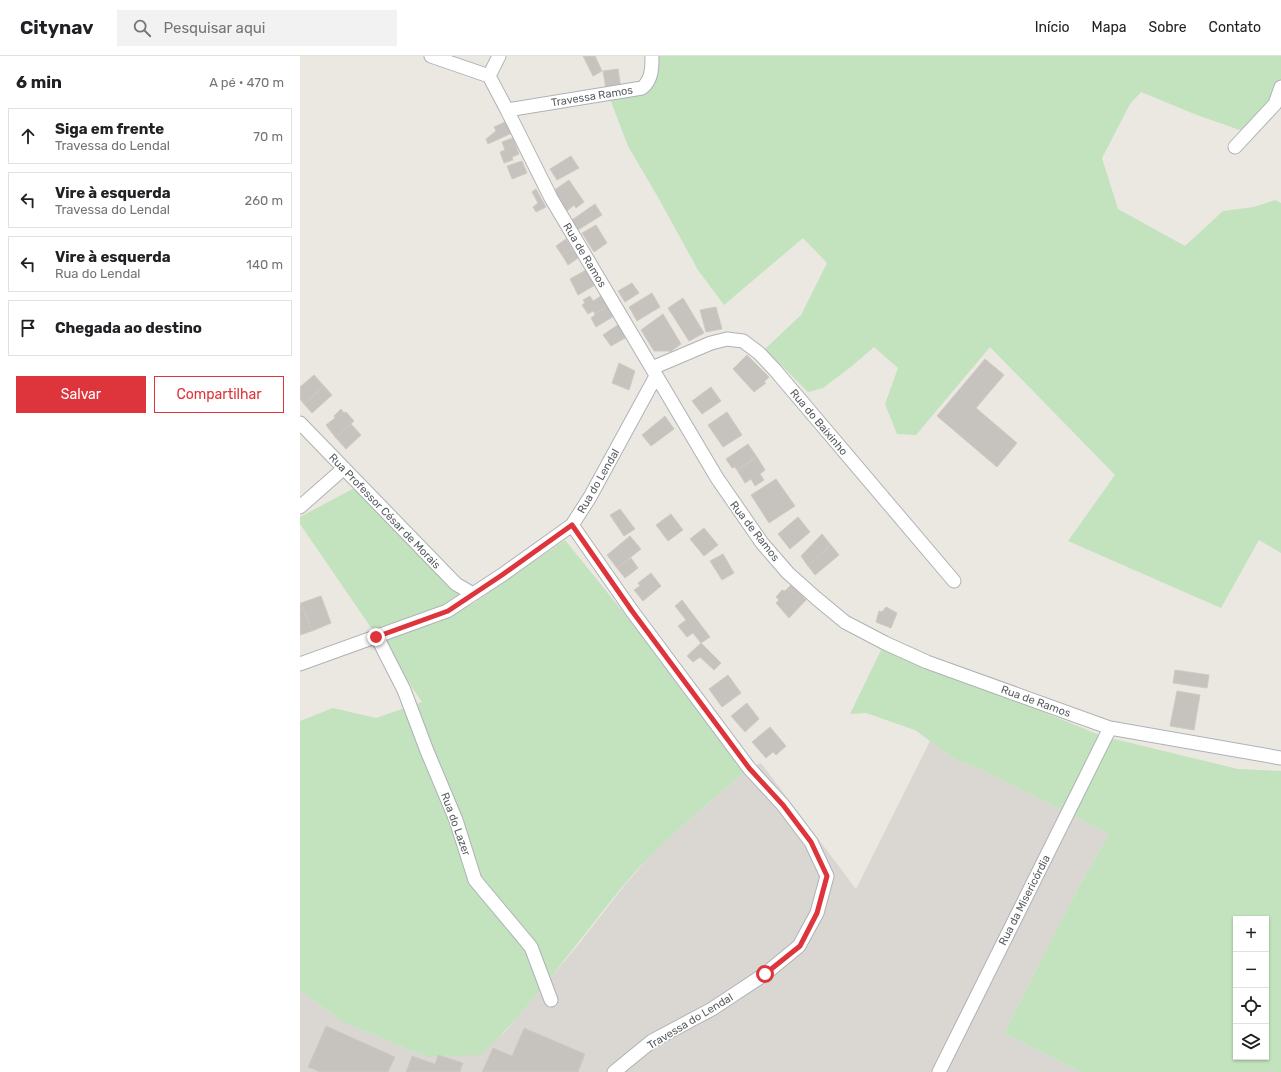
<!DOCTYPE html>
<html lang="pt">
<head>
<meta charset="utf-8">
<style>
	body { margin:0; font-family:Rubik,sans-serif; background:#f2f2f2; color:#202124 }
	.controls { position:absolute; right:12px; bottom:12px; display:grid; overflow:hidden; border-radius:0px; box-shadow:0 1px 3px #0004 }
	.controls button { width:36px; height:36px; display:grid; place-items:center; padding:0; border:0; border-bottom:1px solid #e0e0e0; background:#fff; color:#202124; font:20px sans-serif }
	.stop { position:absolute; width:12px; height:12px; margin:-9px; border:3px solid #de343c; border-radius:50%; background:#fff }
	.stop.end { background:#de343c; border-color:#fff; box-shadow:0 1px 4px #0008 }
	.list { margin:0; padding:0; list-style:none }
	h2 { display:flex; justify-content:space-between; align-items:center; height:52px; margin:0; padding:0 16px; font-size:17px }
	h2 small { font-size:13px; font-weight:400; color:#757577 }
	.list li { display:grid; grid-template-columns:26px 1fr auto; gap:12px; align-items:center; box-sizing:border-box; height:56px; margin:0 8px 8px; padding:0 8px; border:1px solid #e0e0e0; border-radius:0px }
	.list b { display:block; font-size:15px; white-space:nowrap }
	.list p { margin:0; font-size:13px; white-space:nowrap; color:#757577 }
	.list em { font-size:13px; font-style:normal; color:#757577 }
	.actions { display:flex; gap:8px; padding:12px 16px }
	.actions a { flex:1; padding:9px 0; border:1px solid #de343c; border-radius:0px; text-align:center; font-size:14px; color:#de343c }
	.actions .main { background:#de343c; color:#fff }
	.icon { flex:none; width:22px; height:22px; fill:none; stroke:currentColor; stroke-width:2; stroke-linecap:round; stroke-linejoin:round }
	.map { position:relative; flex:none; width:981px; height:1016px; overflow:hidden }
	header { display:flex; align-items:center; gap:24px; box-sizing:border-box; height:56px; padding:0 20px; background:#fff; border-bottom:1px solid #e0e0e0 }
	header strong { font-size:19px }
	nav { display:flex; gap:22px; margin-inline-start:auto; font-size:14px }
	.search { width:280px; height:36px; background:#f2f2f2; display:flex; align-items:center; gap:10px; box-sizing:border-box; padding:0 14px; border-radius:0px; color:#757577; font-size:15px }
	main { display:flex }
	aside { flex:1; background:#fff }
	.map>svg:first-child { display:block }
	.industrial { fill:#dad7d3 }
	.green { fill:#c3e2be; fill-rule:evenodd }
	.building { fill:#c6c3be; stroke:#d0c9c0 }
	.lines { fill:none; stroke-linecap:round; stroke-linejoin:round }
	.street-casing { stroke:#aeb2b6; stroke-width:15 }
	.street { stroke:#fff; stroke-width:13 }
	.route { stroke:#de343c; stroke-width:5 }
	.labels { text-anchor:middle; stroke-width:3; stroke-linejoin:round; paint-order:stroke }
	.street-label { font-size:11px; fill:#595e61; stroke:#fff }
</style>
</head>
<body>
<header>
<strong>Citynav</strong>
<div class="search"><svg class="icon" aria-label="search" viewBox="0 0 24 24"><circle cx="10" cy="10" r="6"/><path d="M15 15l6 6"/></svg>Pesquisar aqui</div>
<nav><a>Início</a><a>Mapa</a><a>Sobre</a><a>Contato</a></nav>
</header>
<main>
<aside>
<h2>6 min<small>A pé · 470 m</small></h2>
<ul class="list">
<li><svg class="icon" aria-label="ahead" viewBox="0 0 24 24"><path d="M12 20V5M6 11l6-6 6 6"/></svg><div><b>Siga em frente</b><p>Travessa do Lendal</p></div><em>70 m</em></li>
<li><svg class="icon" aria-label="left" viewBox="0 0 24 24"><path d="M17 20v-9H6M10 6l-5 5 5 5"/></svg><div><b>Vire à esquerda</b><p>Travessa do Lendal</p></div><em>260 m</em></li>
<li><svg class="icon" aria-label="left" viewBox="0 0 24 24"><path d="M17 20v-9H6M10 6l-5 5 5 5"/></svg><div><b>Vire à esquerda</b><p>Rua do Lendal</p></div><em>140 m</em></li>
<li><svg class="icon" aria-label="arrive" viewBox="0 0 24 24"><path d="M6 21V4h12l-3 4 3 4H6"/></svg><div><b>Chegada ao destino</b></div></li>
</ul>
<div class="actions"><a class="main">Salvar</a><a>Compartilhar</a></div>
</aside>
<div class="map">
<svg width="981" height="1016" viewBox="0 0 981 1016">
	<rect width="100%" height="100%" fill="#ebe8e1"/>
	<path class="industrial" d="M 630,685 L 653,702 L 686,716 L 809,778 L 777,834 L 704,977 L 781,1016 L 0,1016 L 0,934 L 43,966 L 127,1001 L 203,978 L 278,889 L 324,830 L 358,791 L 449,712 L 461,707 L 556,833 Z"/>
	<path class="green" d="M 354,0 L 981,0 L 981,33 L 951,78 L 897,59 L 841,36 L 830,48 L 802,102 L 818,153 L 885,190 L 923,155 L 954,151 L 975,144 L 981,147 L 981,497 L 959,484 L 921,552 L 768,485 L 815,419 L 690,291 L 616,379 L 597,378 L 585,348 L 598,312 L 574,291 L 552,310 L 523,332 L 508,336 L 465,293 L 501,259 L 527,207 L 503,182 L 424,249 L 398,214 L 359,143 L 328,90 L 310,43 L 349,27 Z
		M 58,430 L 171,549 L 265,484 L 449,712 C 406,750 360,786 323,830 C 276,887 234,948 181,999 L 127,1001 L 43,966 L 0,934 L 0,665 L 33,652 L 76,662 L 122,646 L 0,468 L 0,461 Z
		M 583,590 L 802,680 L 938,713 L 981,715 L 981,1016 L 781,1016 L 704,977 L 777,834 L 809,778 L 686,716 L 653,702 L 615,674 L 566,657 L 550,658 ZM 936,863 L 966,863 L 966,1001 L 936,1001 Z"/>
	<path class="building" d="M 283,0 L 295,0 L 302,15 L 293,20 Z
		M 318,13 L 321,32 L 306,33 L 303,15 Z
		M 207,65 L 212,77 L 188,88 L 186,83 L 196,75 L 194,71 Z
		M 213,82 L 219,98 L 212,101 L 213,104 L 204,107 L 200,96 L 205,94 L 202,86 Z
		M 271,100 L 279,112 L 257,124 L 250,113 Z
		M 222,105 L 227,117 L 212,123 L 207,110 Z
		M 269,124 L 284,146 L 276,152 L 274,149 L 267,155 L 253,135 Z
		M 236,133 L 246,151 L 236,156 L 233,151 L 238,147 L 232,136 Z
		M 295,148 L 302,159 L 278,174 L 272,164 Z
		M 296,169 L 307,187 L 294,196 L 282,177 Z
		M 266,183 L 272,193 L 262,199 L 256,190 Z
		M 272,193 L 278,202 L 268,209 L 262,199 Z
		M 286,214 L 295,229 L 278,239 L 270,223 Z
		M 332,227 L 339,237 L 325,246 L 318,235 Z
		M 352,237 L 360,251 L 337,265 L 329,251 Z
		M 290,240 L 293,245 L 301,240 L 307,250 L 295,258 L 293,255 L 288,258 L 282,249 L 285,247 L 283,244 Z
		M 383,242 L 404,277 L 389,285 L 368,252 Z
		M 307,250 L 314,260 L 296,271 L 291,262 L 295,259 L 295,258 Z
		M 416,251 L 422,273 L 406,276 L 400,254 Z
		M 363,258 L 381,288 L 370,296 L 369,295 L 354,295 L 341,274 Z
		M 319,268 L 327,281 L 311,290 L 303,279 Z
		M 447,299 L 469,321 L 464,326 L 466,327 L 454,336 L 433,313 Z
		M 685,303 L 704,319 L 676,352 L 717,387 L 697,411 L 637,360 Z
		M 319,307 L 335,315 L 329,334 L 312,327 Z
		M 14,319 L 24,330 L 4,348 L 0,343 L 0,331 Z
		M 24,330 L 32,339 L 12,357 L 4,348 Z
		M 411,331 L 421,345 L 402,358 L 392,345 Z
		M 41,353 L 44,357 L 46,356 L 54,365 L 36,382 L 26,369 L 35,362 L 34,360 Z
		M 427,356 L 442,379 L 423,391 L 408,369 Z
		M 365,360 L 374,373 L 351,390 L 342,379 Z
		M 51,368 L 61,379 L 46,393 L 36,382 Z
		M 448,388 L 457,401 L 437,414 L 435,411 L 432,412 L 426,403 Z
		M 457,401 L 465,414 L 460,418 L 464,424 L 455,430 L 451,423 L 445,427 L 437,414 Z
		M 476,423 L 495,450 L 469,467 L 451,439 Z
		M 320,453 L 335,473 L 324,480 L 310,459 Z
		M 371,458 L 383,474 L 368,485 L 356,469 Z
		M 498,461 L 510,476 L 490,493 L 478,478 Z
		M 404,472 L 418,489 L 404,500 L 390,483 Z
		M 522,478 L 531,489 L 508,510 L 501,500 Z
		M 330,480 L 341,493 L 317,512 L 307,499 Z
		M 531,489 L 539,499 L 515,519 L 508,510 Z
		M 423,498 L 434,517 L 422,524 L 410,505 Z
		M 331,502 L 338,512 L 325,522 L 317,512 Z
		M 351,517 L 361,530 L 343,545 L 334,534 L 340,530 L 338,527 Z
		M 491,529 L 506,544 L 489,562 L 476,547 L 479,544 L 476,541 L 482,534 L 485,535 Z
		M 21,540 L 31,567 L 12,575 L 1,547 Z
		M 382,544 L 410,581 L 401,587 L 393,577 L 387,581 L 378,570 L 386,564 L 375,550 Z
		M 0,547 L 1,547 L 12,575 L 0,579 Z
		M 586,551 L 597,557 L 591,572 L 576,566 L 579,555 L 582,556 Z
		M 401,587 L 421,607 L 414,614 L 400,601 L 393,606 L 387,600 Z
		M 875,614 L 909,619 L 907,632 L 873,627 Z
		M 428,619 L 441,637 L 422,651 L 409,633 Z
		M 877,635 L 900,639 L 894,674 L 870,670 Z
		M 447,647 L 459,663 L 445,676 L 431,660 Z
		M 470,671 L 486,690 L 476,699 L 473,696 L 466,702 L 452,686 Z
		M 26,970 L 95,1001 L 88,1016 L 20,1016 L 8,1011 Z
		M 224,972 L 285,998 L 278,1016 L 182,1016 L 193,992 L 212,1000 Z
		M 138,999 L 163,1007 L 160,1016 L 106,1016 L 112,1000 L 135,1008 Z"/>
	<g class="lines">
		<defs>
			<path id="street" d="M 131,0 L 189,20 L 207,54 L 251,142 L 417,422 L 462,487 L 488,517 L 516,542 L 545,566 L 585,587 L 627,606 L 810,672 L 981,702
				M 189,20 L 199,0
				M 207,54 L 342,32 C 352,24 352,12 352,0
				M 935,91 L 975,48 L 981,31
				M 352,312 L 411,287 L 427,283 L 443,285 L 459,297 L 475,314 L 654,525
				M 0,367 L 156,528 L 173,538
				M 0,451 L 43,413
				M 272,469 L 332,555 L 449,712 L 483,749 L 511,786 L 527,820 L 517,857 L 499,890 L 465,918 L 412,953 L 352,985 L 314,1016
				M 77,581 L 104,634 L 127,695 L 156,764 L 175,824 L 231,891 L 251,944
				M 0,608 L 147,555 L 202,519 L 272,469 L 290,441 L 356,320
				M 639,1016 L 810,672"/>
		</defs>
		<use href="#street" class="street-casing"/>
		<use href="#street" class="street"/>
	</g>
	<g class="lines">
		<path class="route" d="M 76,581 L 148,555 L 202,519 L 272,469 L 332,555 L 449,712 L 483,749 L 511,786 L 527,820 L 517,857 L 500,890 L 465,918"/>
	</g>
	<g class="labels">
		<g class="street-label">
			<text transform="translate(292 40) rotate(-9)" y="4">Travessa Ramos</text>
			<text transform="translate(285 199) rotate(59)" y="4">Rua de Ramos</text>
			<text transform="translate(519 366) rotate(50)" y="4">Rua do Baixinho</text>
			<text transform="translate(298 425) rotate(-60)" y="4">Rua do Lendal</text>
			<text transform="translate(85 455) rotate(46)" y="4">Rua Professor César de Morais</text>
			<text transform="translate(455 475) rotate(52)" y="4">Rua de Ramos</text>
			<text transform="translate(736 645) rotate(20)" y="4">Rua de Ramos</text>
			<text transform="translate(156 768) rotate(70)" y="4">Rua do Lazer</text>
			<text transform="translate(724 844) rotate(-63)" y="4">Rua da Misericórdia</text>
			<text transform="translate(390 965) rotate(-31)" y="4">Travessa do Lendal</text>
		</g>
	</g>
</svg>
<div class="controls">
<button>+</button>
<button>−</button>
<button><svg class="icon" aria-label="locate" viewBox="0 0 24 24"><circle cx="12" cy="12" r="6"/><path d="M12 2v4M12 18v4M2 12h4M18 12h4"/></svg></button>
<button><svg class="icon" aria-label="layers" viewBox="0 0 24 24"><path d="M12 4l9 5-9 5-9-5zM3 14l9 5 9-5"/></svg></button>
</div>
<div class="stop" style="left:465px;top:918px"></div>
<div class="stop end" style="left:76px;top:581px"></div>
</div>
</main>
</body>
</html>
